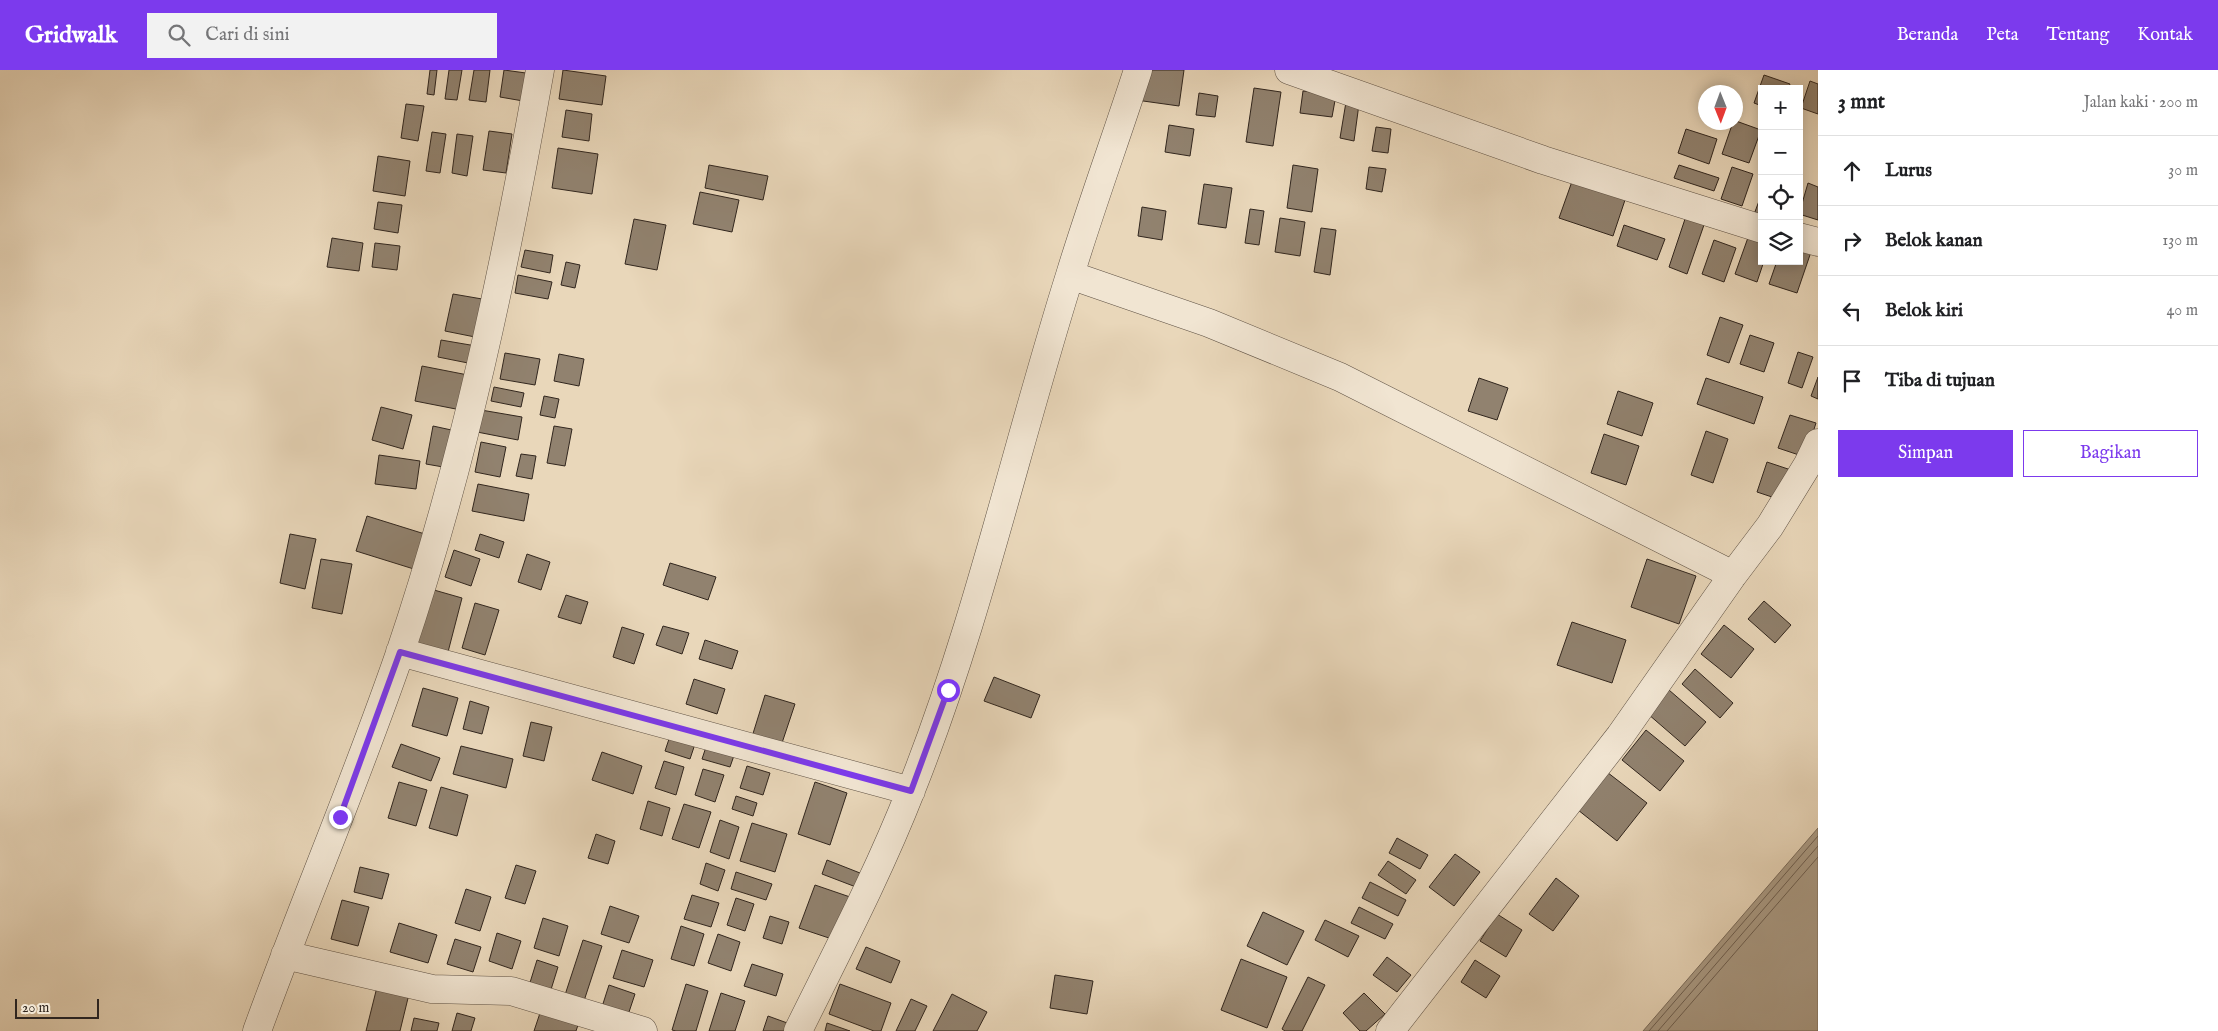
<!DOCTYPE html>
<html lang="id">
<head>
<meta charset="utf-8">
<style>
	body { margin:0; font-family:"IM FELL English",serif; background:#f2f2f2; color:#202124 }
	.controls { position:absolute; right:15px; top:15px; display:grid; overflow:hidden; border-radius:0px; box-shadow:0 2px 12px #0003 }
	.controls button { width:45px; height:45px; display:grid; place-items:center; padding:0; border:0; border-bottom:1px solid #e0e0e0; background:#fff; color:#202124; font:25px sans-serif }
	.compass { position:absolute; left:1698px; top:15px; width:45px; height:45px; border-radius:50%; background:#fff; box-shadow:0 2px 12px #0003; rotate:179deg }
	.scale { position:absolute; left:15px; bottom:12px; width:84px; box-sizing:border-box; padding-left:5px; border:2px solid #31261e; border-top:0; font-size:14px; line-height:18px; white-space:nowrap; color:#31261e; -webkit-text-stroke:4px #f1e5d2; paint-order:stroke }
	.stop { position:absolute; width:15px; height:15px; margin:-11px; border:4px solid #7c3aed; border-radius:50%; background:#fff }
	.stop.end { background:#7c3aed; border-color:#fff; box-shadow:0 1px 5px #0008 }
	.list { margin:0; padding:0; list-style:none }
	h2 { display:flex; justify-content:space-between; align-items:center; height:65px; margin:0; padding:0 20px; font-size:21px }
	h2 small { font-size:16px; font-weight:400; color:#757577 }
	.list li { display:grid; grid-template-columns:32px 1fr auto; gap:15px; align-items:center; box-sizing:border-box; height:70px; padding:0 20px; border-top:1px solid #e0e0e0 }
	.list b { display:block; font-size:19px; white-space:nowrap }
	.list em { font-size:16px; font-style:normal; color:#757577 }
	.actions { display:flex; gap:10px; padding:15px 20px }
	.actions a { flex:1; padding:11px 0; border:1px solid #7c3aed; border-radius:0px; text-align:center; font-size:18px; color:#7c3aed }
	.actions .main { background:#7c3aed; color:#fff }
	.icon { flex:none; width:28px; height:28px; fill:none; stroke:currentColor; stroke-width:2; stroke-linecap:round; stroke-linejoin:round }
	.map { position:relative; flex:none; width:1818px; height:961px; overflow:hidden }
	header { display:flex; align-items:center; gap:30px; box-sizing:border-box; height:70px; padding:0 25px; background:#7c3aed; color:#fff }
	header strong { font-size:24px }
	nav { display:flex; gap:28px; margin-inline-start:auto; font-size:18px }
	.search { width:350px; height:45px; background:#f2f2f2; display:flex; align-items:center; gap:12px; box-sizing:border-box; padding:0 18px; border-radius:0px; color:#757577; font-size:19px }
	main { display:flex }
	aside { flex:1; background:#fff }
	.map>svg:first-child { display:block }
	.water { fill:#aa9b85; stroke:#7a6c5c }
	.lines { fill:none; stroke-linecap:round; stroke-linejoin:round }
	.shore { stroke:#6e6052; stroke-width:1 }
	.building { fill:#91826f; stroke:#31261e }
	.street-casing { stroke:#5f5245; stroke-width:29 }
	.street { stroke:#f1e5d2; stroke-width:28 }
	.route { stroke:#7c3aed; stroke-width:6 }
</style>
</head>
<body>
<header>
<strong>Gridwalk</strong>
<div class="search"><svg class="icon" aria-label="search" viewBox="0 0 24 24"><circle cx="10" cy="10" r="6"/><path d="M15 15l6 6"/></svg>Cari di sini</div>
<nav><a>Beranda</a><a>Peta</a><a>Tentang</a><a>Kontak</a></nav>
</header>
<main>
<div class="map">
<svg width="1818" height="961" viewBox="0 0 1818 961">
	<rect width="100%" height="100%" fill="#e9d7ba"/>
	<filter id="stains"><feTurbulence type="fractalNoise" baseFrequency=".004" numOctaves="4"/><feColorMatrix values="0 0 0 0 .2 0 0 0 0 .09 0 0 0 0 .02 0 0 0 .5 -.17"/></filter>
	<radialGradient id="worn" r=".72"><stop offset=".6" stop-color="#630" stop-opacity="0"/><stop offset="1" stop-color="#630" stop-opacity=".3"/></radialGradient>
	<path class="water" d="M 1818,758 L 1818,961 L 1643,961 Z"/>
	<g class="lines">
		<path class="shore" d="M 1649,961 L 1818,766
			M 1658,961 L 1818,776
			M 1667,961 L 1818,787"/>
	</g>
	<path class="building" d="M 430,0 L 437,0 L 434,25 L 427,24 Z
		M 449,0 L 462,0 L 457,30 L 445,29 Z
		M 474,0 L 490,0 L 486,32 L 469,30 Z
		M 504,0 L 533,4 L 529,32 L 500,27 Z
		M 563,0 L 606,6 L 602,35 L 559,29 Z
		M 1140,0 L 1184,0 L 1179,36 L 1136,30 Z
		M 1764,5 L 1790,14 L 1788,19 L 1762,19 L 1762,36 L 1754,33 Z
		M 1810,11 L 1818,14 L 1818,44 L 1801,38 Z
		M 1254,18 L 1281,22 L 1273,76 L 1246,72 Z
		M 1303,21 L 1336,25 L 1332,47 L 1300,43 Z
		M 1199,23 L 1218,26 L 1215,47 L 1196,45 Z
		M 1346,32 L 1359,34 L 1354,71 L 1340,68 Z
		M 406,34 L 424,36 L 418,71 L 401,68 Z
		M 566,40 L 592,44 L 589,71 L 562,67 Z
		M 1736,51 L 1761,60 L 1749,93 L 1722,84 L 1733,52 Z
		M 1169,55 L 1194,59 L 1190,86 L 1165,82 Z
		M 1376,57 L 1391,59 L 1388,83 L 1372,81 Z
		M 1686,59 L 1717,69 L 1709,94 L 1678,83 Z
		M 489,61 L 512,64 L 506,103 L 483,100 Z
		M 432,62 L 446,64 L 440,103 L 426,101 Z
		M 457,64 L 473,66 L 467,106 L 452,103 Z
		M 558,78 L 598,84 L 592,124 L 552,118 Z
		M 378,86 L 410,91 L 405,126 L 373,121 Z
		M 709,95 L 768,106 L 763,130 L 705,118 Z
		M 1293,95 L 1318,99 L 1312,142 L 1287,138 Z
		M 1679,95 L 1719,108 L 1714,121 L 1674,108 Z
		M 1369,97 L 1386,99 L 1382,122 L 1366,119 Z
		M 1732,97 L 1753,104 L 1742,136 L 1721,129 Z
		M 1575,103 L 1628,121 L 1613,166 L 1559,148 Z
		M 1808,113 L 1818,117 L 1818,150 L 1799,144 Z
		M 1204,114 L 1232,118 L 1226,158 L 1198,154 Z
		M 700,122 L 739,130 L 732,162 L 693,154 Z
		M 1762,123 L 1762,150 L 1753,147 Z
		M 378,132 L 402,135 L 398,163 L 374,159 Z
		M 1142,137 L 1166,141 L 1162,170 L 1138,166 Z
		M 1250,139 L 1264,141 L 1259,175 L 1245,173 Z
		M 1686,146 L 1705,152 L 1687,204 L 1669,197 Z
		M 1280,148 L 1305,152 L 1300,186 L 1275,182 Z
		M 634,149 L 666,155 L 657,200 L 625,194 Z
		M 1624,155 L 1665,169 L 1657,190 L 1617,176 Z
		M 1321,158 L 1336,160 L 1330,205 L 1314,202 Z
		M 1750,162 L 1762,167 L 1762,191 L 1764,191 L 1757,212 L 1735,204 Z
		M 332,168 L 363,173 L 359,201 L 327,197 Z
		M 1714,170 L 1736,178 L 1724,212 L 1702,204 Z
		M 375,173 L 400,176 L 397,200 L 372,197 Z
		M 1799,175 L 1812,179 L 1797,223 L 1769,214 L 1777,191 L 1799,191 Z
		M 525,180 L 553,185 L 550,203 L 521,197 Z
		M 566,192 L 580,195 L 575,218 L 561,215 Z
		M 518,205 L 552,212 L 548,229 L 515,223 Z
		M 453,224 L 488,230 L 480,268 L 445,261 Z
		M 1720,247 L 1743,255 L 1729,293 L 1707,285 Z
		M 1750,265 L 1774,273 L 1764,302 L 1740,294 Z
		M 441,270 L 482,277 L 478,295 L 438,287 Z
		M 1798,282 L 1813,287 L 1802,318 L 1788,313 Z
		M 505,283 L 540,289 L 535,315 L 500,309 Z
		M 559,284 L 584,289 L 579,316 L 554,311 Z
		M 422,296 L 473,306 L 466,341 L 415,331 Z
		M 1818,307 L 1818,329 L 1811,326 Z
		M 1479,308 L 1508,318 L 1497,350 L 1468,341 Z
		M 1706,308 L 1763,327 L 1754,354 L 1697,334 Z
		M 494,317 L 524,323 L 521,337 L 491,331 Z
		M 1618,321 L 1653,333 L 1642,366 L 1607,354 Z
		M 544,326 L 559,329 L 555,348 L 540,345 Z
		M 381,337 L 412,345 L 403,379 L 372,370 Z
		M 481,340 L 522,347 L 518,370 L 477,362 Z
		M 1790,345 L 1816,353 L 1805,387 L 1778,378 Z
		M 433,356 L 456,361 L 449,398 L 426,394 Z
		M 554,356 L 572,359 L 565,396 L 547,393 Z
		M 1706,361 L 1728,369 L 1713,413 L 1691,405 Z
		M 1604,364 L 1639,376 L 1626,415 L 1591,403 Z
		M 481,372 L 506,377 L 500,407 L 475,402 Z
		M 521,384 L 536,386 L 532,409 L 516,406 Z
		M 379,385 L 420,391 L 416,419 L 375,414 Z
		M 1767,392 L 1791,400 L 1781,430 L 1757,422 Z
		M 478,414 L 529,424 L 524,451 L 472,441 Z
		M 367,446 L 428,465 L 417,500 L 356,481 Z
		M 290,464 L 316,469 L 305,519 L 280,513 Z
		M 480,464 L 504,472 L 499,488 L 475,480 Z
		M 454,480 L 480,489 L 471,516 L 445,507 Z
		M 527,484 L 550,492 L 541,520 L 518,512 Z
		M 321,489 L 352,494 L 342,544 L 312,538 Z
		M 1647,489 L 1696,506 L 1679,554 L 1631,537 Z
		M 670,493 L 716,507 L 708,530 L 663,515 Z
		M 427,518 L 462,528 L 448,582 L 413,572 Z
		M 566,525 L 588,532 L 581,554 L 558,547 Z
		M 1764,531 L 1791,555 L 1775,573 L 1748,549 Z
		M 475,533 L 499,540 L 485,585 L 462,578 Z
		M 1572,552 L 1626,570 L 1612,613 L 1557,595 Z
		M 1724,555 L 1754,579 L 1731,608 L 1701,584 Z
		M 663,556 L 689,563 L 682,584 L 656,575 Z
		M 622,557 L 644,564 L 634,594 L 613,587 Z
		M 705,570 L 738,581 L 732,599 L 699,589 Z
		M 1695,599 L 1733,633 L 1720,648 L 1682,614 Z
		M 994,607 L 1040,625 L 1031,648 L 984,631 Z
		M 694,609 L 725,619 L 717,644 L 686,634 Z
		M 423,618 L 458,628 L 447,666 L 412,656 Z
		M 1669,620 L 1706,652 L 1685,676 L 1648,644 Z
		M 765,625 L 795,634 L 780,679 L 751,670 Z
		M 470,631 L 489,637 L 482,664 L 463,659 Z
		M 531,652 L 552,657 L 544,691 L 523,686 Z
		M 1646,660 L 1684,691 L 1660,721 L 1622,690 Z
		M 671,663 L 696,671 L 690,689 L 665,681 Z
		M 709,668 L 737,677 L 730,697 L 702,689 Z
		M 401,674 L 440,688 L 431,711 L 392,697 Z
		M 461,676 L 513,689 L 506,718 L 453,704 Z
		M 602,682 L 642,696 L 633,724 L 592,710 Z
		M 664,691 L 684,697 L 676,725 L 655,718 Z
		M 747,696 L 770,703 L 763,725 L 740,718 Z
		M 703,699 L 724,705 L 715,732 L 695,725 Z
		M 1603,699 L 1647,733 L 1617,771 L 1573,736 Z
		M 399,712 L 427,720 L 416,756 L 388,748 Z
		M 815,712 L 847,723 L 830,775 L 798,764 Z
		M 441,717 L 468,725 L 457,766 L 429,758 Z
		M 736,726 L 757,733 L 753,746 L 732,739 Z
		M 648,731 L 670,738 L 662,766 L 640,759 Z
		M 684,734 L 711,742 L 699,778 L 672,769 Z
		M 720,750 L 739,757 L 729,789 L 710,782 Z
		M 752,753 L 787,764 L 775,802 L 740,791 Z
		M 596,764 L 615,771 L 608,794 L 588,788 Z
		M 1397,768 L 1428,785 L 1420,799 L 1389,783 Z
		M 1455,784 L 1480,802 L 1454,836 L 1429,817 Z
		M 827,790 L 860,803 L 856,817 L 822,804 Z
		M 1388,791 L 1416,810 L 1406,824 L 1378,805 Z
		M 706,793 L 725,800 L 718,821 L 700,814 Z
		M 516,795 L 536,801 L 525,834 L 505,828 Z
		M 360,797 L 389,804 L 382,829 L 354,822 Z
		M 736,802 L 772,814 L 766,830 L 731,819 Z
		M 1556,808 L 1579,826 L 1553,861 L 1529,844 Z
		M 1370,812 L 1406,830 L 1398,846 L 1362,828 Z
		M 815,815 L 853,828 L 838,871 L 799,858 Z
		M 466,819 L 491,827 L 480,861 L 455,853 Z
		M 692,825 L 719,833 L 711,857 L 684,849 Z
		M 736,828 L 754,834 L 745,861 L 727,855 Z
		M 342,830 L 369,837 L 358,876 L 331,869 Z
		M 610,836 L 639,846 L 629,873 L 601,864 Z
		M 1359,837 L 1393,854 L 1385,869 L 1351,853 Z
		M 1263,842 L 1304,861 L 1287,895 L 1247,876 Z
		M 1497,844 L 1522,860 L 1506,887 L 1480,871 Z
		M 770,846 L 789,852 L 782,874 L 763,868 Z
		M 543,848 L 568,856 L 559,886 L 534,878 Z
		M 1325,850 L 1359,866 L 1348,887 L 1315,870 Z
		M 399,853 L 437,865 L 428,893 L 390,882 Z
		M 681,856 L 704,864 L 694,896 L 671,889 Z
		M 497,863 L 521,871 L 512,899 L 489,891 Z
		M 718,864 L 740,872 L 731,901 L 708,893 Z
		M 455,869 L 481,877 L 473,902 L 447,894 Z
		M 583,870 L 602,876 L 582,937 L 563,931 Z
		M 866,877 L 900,891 L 891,913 L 856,899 Z
		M 622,880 L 653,890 L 644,917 L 613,908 Z
		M 1387,887 L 1411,905 L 1397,922 L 1373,905 Z
		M 1241,889 L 1287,907 L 1267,958 L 1221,940 Z
		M 537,890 L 558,897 L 549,926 L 528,919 Z
		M 1475,890 L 1500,906 L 1486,928 L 1461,912 Z
		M 752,894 L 783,904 L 776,926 L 744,916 Z
		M 1055,905 L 1093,911 L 1087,944 L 1050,938 Z
		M 1308,907 L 1325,915 L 1302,961 L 1285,961 L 1282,959 Z
		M 686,914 L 708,921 L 696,961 L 676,961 L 672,960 Z
		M 840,914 L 891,933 L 881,961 L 874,961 L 829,944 Z
		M 609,915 L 635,924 L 627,948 L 601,940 Z
		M 377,917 L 409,924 L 400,961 L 366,961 Z
		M 721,923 L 745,931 L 735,961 L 709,961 Z
		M 1364,923 L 1385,944 L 1366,961 L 1360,961 L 1343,943 Z
		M 952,924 L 987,942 L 977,961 L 933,961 Z
		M 911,929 L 927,936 L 915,961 L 896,961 Z
		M 541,940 L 579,952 L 576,961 L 534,961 Z
		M 457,943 L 475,948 L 471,961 L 452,961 Z
		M 768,946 L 790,954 L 787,961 L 763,961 Z
		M 414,948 L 439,953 L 437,961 L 411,961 Z
		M 827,953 L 850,961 L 825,961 Z"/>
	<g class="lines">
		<defs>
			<path id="street" d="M 1289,0 L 1543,90 L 1762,159
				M 1799,167 L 1818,172
				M 1070,205 L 1209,253 L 1340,307 L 1733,505
				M 400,582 L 911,721
				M 285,885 L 432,919 L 511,921 L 643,961
				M 257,961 C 303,834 356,711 400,583 C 464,394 505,197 540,0
				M 798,961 C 837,882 879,802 911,720 C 978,552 1016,376 1070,205 C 1091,136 1116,68 1138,0
				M 1390,961 L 1620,666 L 1733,505 L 1770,456 L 1808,394 L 1818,373"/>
		</defs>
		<use href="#street" class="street-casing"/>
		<use href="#street" class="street"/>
	</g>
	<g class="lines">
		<path class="route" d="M 340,747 L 400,582 L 911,721 L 948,620"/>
	</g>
	<rect width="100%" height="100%" filter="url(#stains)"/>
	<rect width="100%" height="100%" fill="url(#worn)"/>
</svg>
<div class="controls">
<button>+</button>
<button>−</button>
<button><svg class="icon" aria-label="locate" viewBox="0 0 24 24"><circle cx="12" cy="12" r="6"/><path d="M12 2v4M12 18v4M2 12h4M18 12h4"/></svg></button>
<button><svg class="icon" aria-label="layers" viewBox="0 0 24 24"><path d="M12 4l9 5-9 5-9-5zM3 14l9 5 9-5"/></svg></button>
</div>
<svg class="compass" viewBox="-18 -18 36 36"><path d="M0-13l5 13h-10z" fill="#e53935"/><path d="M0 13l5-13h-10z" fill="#757577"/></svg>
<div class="scale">20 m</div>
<div class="stop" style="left:948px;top:620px"></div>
<div class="stop end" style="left:340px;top:747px"></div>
</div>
<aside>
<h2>3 mnt<small>Jalan kaki · 200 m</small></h2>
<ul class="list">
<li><svg class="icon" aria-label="ahead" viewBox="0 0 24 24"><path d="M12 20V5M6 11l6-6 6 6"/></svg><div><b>Lurus</b></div><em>30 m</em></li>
<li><svg class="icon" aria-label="right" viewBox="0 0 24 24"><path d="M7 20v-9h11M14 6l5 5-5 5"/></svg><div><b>Belok kanan</b></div><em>130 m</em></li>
<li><svg class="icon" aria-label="left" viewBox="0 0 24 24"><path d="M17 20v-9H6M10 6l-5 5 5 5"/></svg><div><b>Belok kiri</b></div><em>40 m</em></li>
<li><svg class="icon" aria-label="arrive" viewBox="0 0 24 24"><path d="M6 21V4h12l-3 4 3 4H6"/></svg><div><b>Tiba di tujuan</b></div></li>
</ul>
<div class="actions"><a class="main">Simpan</a><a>Bagikan</a></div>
</aside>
</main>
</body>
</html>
